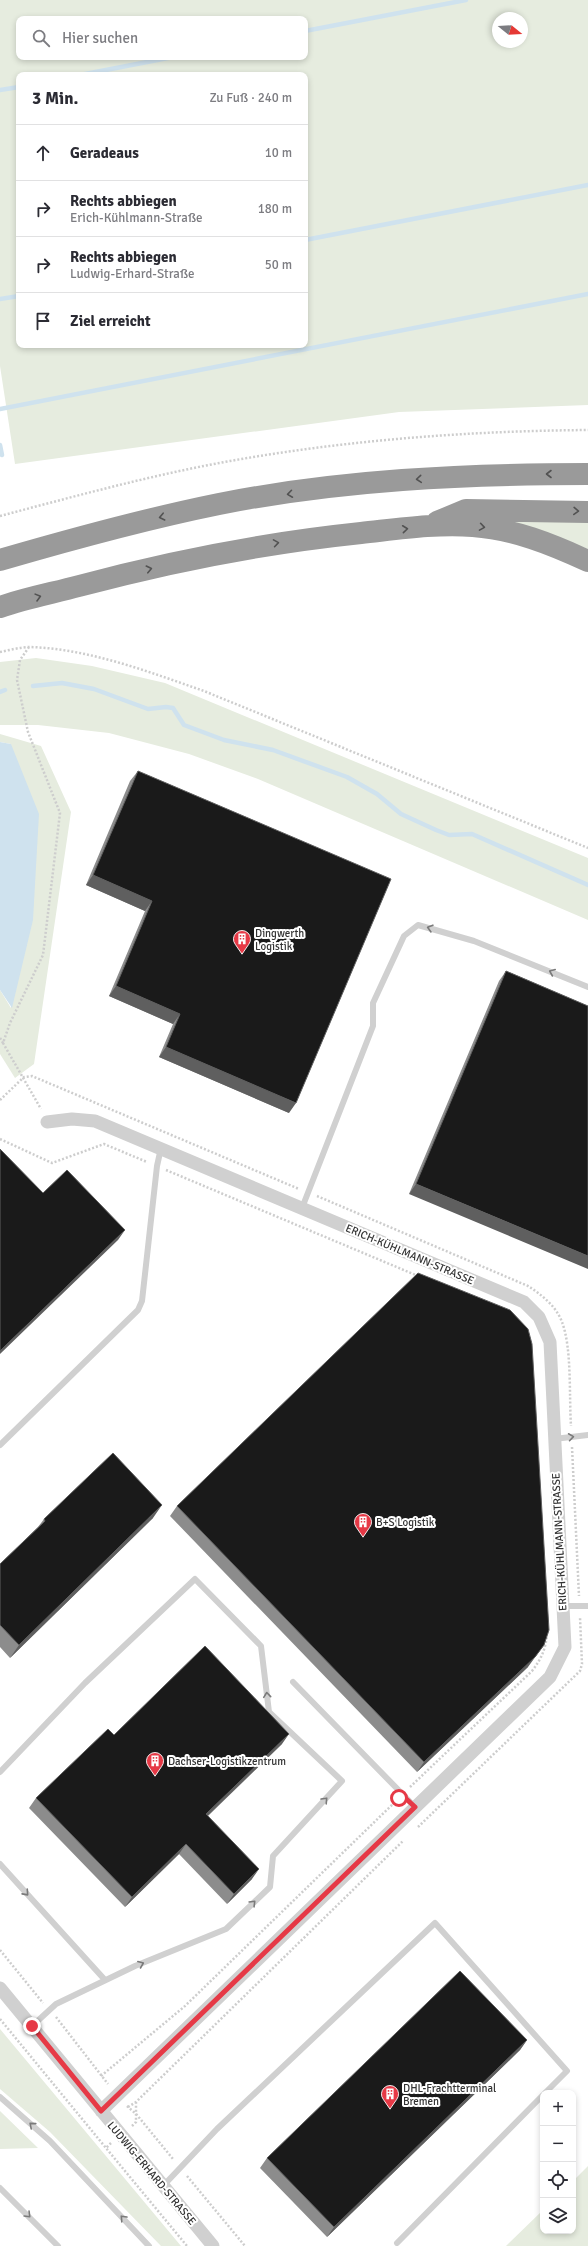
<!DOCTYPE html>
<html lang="de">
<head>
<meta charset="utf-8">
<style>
	body { margin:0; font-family:Signika,sans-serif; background:#f7f7f7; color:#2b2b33 }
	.controls { position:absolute; right:12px; bottom:12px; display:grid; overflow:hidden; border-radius:8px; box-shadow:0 2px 6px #0003 }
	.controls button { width:36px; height:36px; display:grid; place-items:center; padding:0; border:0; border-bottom:1px solid #e1e1e2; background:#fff; color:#2b2b33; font:20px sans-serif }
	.compass { position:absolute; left:492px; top:12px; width:36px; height:36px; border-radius:50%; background:#fff; box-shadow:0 2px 6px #0003; rotate:108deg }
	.stop { position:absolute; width:12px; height:12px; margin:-9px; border:3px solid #e63946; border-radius:50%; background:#fff }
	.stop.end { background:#e63946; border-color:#fff; box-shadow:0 1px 4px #0008 }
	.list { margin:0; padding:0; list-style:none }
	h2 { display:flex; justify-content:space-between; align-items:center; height:52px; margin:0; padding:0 16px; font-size:17px }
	h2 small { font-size:13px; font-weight:400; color:#7c7c81 }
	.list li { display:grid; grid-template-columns:26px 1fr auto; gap:12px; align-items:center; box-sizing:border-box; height:56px; padding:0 16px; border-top:1px solid #e1e1e2 }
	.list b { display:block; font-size:15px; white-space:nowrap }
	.list p { margin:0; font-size:13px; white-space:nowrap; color:#7c7c81 }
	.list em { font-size:13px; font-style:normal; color:#7c7c81 }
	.icon { flex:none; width:22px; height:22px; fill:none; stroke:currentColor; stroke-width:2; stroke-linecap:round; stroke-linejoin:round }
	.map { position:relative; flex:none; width:588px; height:2246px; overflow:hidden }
	.search { position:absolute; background:#fff; box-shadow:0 2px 6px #0003; left:16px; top:16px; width:292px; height:44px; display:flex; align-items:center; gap:10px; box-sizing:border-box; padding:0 14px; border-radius:8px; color:#7c7c81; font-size:15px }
	.panel { position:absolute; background:#fff; box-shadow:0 2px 6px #0003; left:16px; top:72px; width:292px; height:276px; border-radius:8px }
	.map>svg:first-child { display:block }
	.green { fill:#e6ecdf; fill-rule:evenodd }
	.water { fill:#cfe2ee }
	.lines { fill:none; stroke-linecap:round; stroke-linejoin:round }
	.stream { stroke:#cfe2ee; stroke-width:4.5 }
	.path { stroke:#cdcdcd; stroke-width:2.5; stroke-dasharray:2 2; stroke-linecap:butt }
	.lane { stroke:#d0d0d0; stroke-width:6 }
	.street { stroke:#d0d0d0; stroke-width:13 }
	.highway { stroke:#9a9a9a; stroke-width:22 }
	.wall { fill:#8c8c8c }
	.shaded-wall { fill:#5f5f5f }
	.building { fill:#1a1a1a; stroke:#5f5f5f }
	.oneway { stroke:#525252 }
	.oneway2 { stroke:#7a7a7a }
	.route { stroke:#e63946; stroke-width:5 }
	.labels { text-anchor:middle; stroke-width:4; stroke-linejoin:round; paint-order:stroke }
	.poi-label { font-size:11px; fill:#333; stroke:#fff; text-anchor:start }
	.street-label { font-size:11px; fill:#333; stroke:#fff }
</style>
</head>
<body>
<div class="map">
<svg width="588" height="2246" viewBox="0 0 588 2246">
	<rect width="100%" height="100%" fill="#fff"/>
	<path class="green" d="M 0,0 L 588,0 L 588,405 L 399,412 L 15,464 L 0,366 ZM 498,18 L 522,18 L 522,42 L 498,42 ZM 19,19 L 305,19 L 305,57 L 19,57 ZM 19,75 L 305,75 L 305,345 L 19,345 Z
		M 514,522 L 588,522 L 588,549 Z
		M 36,658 L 92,666 L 165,683 L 588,858 L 588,920 L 258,779 L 189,754 L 109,733 L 38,725 L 0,725 L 0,662 Z
		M 0,734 L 41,746 L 71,812 L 34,1064 L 15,1078 L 0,1054 L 0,990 L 11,1008 L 11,744 L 0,742 Z
		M 0,2029 L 181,2246 L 161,2246 L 50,2132 L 0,2089 Z
		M 0,2111 L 38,2148 L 0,2149 Z
		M 588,2166 L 588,2246 L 506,2246 L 543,2210 L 543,2231 L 573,2231 L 573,2181 Z"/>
	<path class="water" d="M 0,742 L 11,744 L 39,814 L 33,920 L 12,1008 L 0,990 Z"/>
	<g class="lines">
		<path class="stream" d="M 305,31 L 466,0
			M 80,75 L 173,57
			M 0,90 L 19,87
			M 305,240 L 588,185
			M 0,299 L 19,296
			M 0,409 L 588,294
			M 0,445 L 2,455
			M 33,686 L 62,683 L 94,689 L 148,709 L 166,707 L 173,708 L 184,725 L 224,740 L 273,750 L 347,777 L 377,794 L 401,814 L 436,830 L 449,835 L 472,834 L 588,885
			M 0,692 L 5,690"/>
		<path class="path" d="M 0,516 C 76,496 152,475 230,461 C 348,440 468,431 588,430
			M 29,647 L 20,660 L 17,680 L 28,732 L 60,813 L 43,955 L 10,1023 L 3,1043 L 41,1109
			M 0,652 C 10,650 21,647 30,647 C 90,649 149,672 204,691 L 588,848
			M 0,1038 L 3,1043
			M 0,1100 L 24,1077 L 32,1076 L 299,1189
			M 0,1139 L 52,1163 L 104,1144 L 147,1162
			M 166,1170 L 418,1276
			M 317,1196 L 528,1286 C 542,1295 556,1306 562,1322 C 572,1348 569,1396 571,1426
			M 572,1447 L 579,1596
			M 410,1787 L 532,1671 C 542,1658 546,1648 547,1633
			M 418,1827 L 580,1671 L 582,1664 L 580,1617
			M 0,1950 L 43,2003
			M 56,2017 L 108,2084
			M 0,2019 L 106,2148
			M 101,2076 L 185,2006 L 395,1802
			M 127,2106 L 137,2115 L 173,2159
			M 128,2107 L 136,2102 L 403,1841
			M 132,2126 L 136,2122 L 136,2102
			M 111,2143 L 106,2148 L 187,2246
			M 187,2176 L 245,2246"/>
		<path class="lane" d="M 302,1208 L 373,1026 L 373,1003 L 404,936 L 418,925 L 474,941 L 588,987
			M 554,1439 L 588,1435
			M 0,1445 L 138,1310 L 142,1301 L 157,1166 L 161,1148
			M 562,1606 L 588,1606
			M 293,1682 L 415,1807
			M 0,1772 L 85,1683 L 195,1579 L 261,1646 L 269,1712 L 342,1781 L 273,1856 L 270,1887 L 226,1929 L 135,1966 L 56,2004 L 31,2027
			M 0,1864 L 105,1980
			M 0,2097 L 50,2141 L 149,2246
			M 163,2186 L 217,2129 L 435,1923 L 567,2071 L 545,2093
			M 0,2188 L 58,2246
			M 397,2243 L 543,2095"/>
		<path class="street" d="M 47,1122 L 72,1119 L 95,1121 L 524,1302 L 539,1317 L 550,1342 L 565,1647 L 550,1677 L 101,2111
			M 0,1988 L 213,2246"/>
		<path class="highway" d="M 437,522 L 466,510 L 588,512
			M 0,560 C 72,539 145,519 219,504 C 339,480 465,474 588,474
			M 0,607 C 26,598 53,593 79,586 C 172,561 265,543 361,533 C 398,529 436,523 473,526 C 514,529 551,544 588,561"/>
	</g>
	<path class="wall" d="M 138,771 L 289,1113 L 159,1057 L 173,1024 L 109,996 L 145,911 L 86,885 L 130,781 Z
		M 506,971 L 588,1006 L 409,1194 L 499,981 Z
		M 177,1506 L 528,1667 L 417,1772 L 170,1516 Z
		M 153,1518 L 10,1658 L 0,1647 L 0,1564 L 38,1527 L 44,1519 Z
		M 282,1744 L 208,1816 L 252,1879 L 227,1904 L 179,1854 L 125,1907 L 29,1808 L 36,1798 Z
		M 527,2040 L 520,2050 L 327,2237 L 260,2168 L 267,2158 Z"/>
	<path class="shaded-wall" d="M 93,875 L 152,901 L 145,911 L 86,885 Z
		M 116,986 L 180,1014 L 173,1024 L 109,996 Z
		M 166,1047 L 296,1103 L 289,1113 L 159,1057 Z
		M 416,1184 L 588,1256 L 588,1269 L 409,1194 Z
		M 125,1230 L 118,1240 L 0,1354 L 0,1351 Z
		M 162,1505 L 153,1518 L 10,1658 L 19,1645 Z
		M 544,1645 L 528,1667 L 417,1772 L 424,1762 Z
		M 289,1734 L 282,1744 L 199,1824 L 206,1814 Z
		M 186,1844 L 179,1854 L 125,1907 L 132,1897 Z
		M 259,1869 L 252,1879 L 227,1904 L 234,1894 Z
		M 527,2040 L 520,2050 L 327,2237 L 334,2227 Z"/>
	<path class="building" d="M 138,771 L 391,879 L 296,1103 L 166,1047 L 180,1014 L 116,986 L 152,901 L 93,875 Z
		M 506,971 L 588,1006 L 588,1256 L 416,1184 Z
		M 0,1149 L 43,1193 L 67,1170 L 125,1230 L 0,1351 Z
		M 418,1273 L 510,1310 L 528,1329 L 532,1344 L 549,1630 L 544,1645 L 535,1657 L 424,1762 L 177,1506 Z
		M 113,1453 L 162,1505 L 19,1645 L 0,1625 L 0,1564 L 45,1521 L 44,1519 Z
		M 205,1646 L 289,1734 L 206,1814 L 259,1869 L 234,1894 L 186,1844 L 132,1897 L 36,1798 L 108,1729 L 114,1735 Z
		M 460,1971 L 527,2040 L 334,2227 L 267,2158 Z"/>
	<defs><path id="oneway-chevron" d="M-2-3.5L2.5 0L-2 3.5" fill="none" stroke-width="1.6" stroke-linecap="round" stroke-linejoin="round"/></defs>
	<g class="oneway">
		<use href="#oneway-chevron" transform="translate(549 474) rotate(180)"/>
		<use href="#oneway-chevron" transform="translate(419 479) rotate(175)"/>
		<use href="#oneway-chevron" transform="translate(290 494) rotate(172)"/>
		<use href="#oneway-chevron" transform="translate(576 511) rotate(2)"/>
		<use href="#oneway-chevron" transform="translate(162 517) rotate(167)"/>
		<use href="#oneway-chevron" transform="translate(482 527) rotate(9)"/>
		<use href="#oneway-chevron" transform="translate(405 529) rotate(-6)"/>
		<use href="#oneway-chevron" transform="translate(276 543) rotate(-9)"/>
		<use href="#oneway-chevron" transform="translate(149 569) rotate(-13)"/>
		<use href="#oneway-chevron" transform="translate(38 597) rotate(-15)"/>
	</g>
	<g class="oneway2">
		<use href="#oneway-chevron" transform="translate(430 928) rotate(-164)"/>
		<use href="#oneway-chevron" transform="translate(552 972) rotate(-157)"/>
		<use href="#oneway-chevron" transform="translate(571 1437) rotate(-8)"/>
		<use href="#oneway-chevron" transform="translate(267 1695) rotate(-96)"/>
		<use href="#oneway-chevron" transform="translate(325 1800) rotate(-47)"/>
		<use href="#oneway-chevron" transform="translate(26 1893) rotate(48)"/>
		<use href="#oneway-chevron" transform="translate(253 1903) rotate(-45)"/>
		<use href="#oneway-chevron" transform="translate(141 1964) rotate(-22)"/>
		<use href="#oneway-chevron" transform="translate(32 2125) rotate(-139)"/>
		<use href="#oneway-chevron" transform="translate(28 2215) rotate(45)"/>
		<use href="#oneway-chevron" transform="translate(123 2218) rotate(-133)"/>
	</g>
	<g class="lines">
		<path class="route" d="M 32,2026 L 101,2111 L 415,1807 L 402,1795 L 399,1798"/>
	</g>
	<defs>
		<symbol id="building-pin" viewBox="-11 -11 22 30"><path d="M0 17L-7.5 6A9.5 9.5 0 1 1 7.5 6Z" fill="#e63946" stroke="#fff"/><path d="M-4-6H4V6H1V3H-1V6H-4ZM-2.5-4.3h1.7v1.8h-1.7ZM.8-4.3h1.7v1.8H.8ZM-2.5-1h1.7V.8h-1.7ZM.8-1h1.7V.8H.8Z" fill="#fff"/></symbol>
	</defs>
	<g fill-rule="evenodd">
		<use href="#building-pin" x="232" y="929" width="20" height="27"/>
		<use href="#building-pin" x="353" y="1512" width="20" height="27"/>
		<use href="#building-pin" x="145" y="1751" width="20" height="27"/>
		<use href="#building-pin" x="380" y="2084" width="20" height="27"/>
	</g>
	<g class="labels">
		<g class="poi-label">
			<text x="255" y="937">Dingwerth<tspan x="255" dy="13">Logistik</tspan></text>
			<text x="376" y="1526">B+S Logistik</text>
			<text x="168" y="1765">Dachser-Logistikzentrum</text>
			<text x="403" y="2092">DHL-Frachtterminal<tspan x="403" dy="13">Bremen</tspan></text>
		</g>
		<g class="street-label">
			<text transform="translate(410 1254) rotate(23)" y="4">ERICH-KÜHLMANN-STRASSE</text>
			<text transform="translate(559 1542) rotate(-93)" y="4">ERICH-KÜHLMANN-STRASSE</text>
			<text transform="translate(152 2173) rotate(50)" y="4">LUDWIG-ERHARD-STRASSE</text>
		</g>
	</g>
</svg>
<div class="controls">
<button>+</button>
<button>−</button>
<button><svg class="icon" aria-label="locate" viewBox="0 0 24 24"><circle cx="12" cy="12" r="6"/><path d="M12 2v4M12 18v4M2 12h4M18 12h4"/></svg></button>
<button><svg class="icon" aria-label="layers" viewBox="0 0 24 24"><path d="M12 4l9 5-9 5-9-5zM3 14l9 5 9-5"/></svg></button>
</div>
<svg class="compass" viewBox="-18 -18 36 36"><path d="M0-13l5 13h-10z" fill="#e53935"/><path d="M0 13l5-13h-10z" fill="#7c7c81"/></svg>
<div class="stop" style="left:399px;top:1798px"></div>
<div class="stop end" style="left:32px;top:2026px"></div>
<div class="search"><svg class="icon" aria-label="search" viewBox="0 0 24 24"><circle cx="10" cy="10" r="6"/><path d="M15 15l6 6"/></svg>Hier suchen</div>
<section class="panel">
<h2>3 Min.<small>Zu Fuß · 240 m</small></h2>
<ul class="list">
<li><svg class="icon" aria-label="ahead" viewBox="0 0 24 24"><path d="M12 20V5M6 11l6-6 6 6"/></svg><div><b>Geradeaus</b></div><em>10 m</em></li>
<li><svg class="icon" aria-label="right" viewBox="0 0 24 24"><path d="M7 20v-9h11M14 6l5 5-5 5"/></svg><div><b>Rechts abbiegen</b><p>Erich-Kühlmann-Straße</p></div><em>180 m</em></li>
<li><svg class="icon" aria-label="right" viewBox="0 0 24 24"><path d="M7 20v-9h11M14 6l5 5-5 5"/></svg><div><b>Rechts abbiegen</b><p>Ludwig-Erhard-Straße</p></div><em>50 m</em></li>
<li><svg class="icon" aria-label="arrive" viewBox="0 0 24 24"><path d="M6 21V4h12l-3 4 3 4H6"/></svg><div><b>Ziel erreicht</b></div></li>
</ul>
</section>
</div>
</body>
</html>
